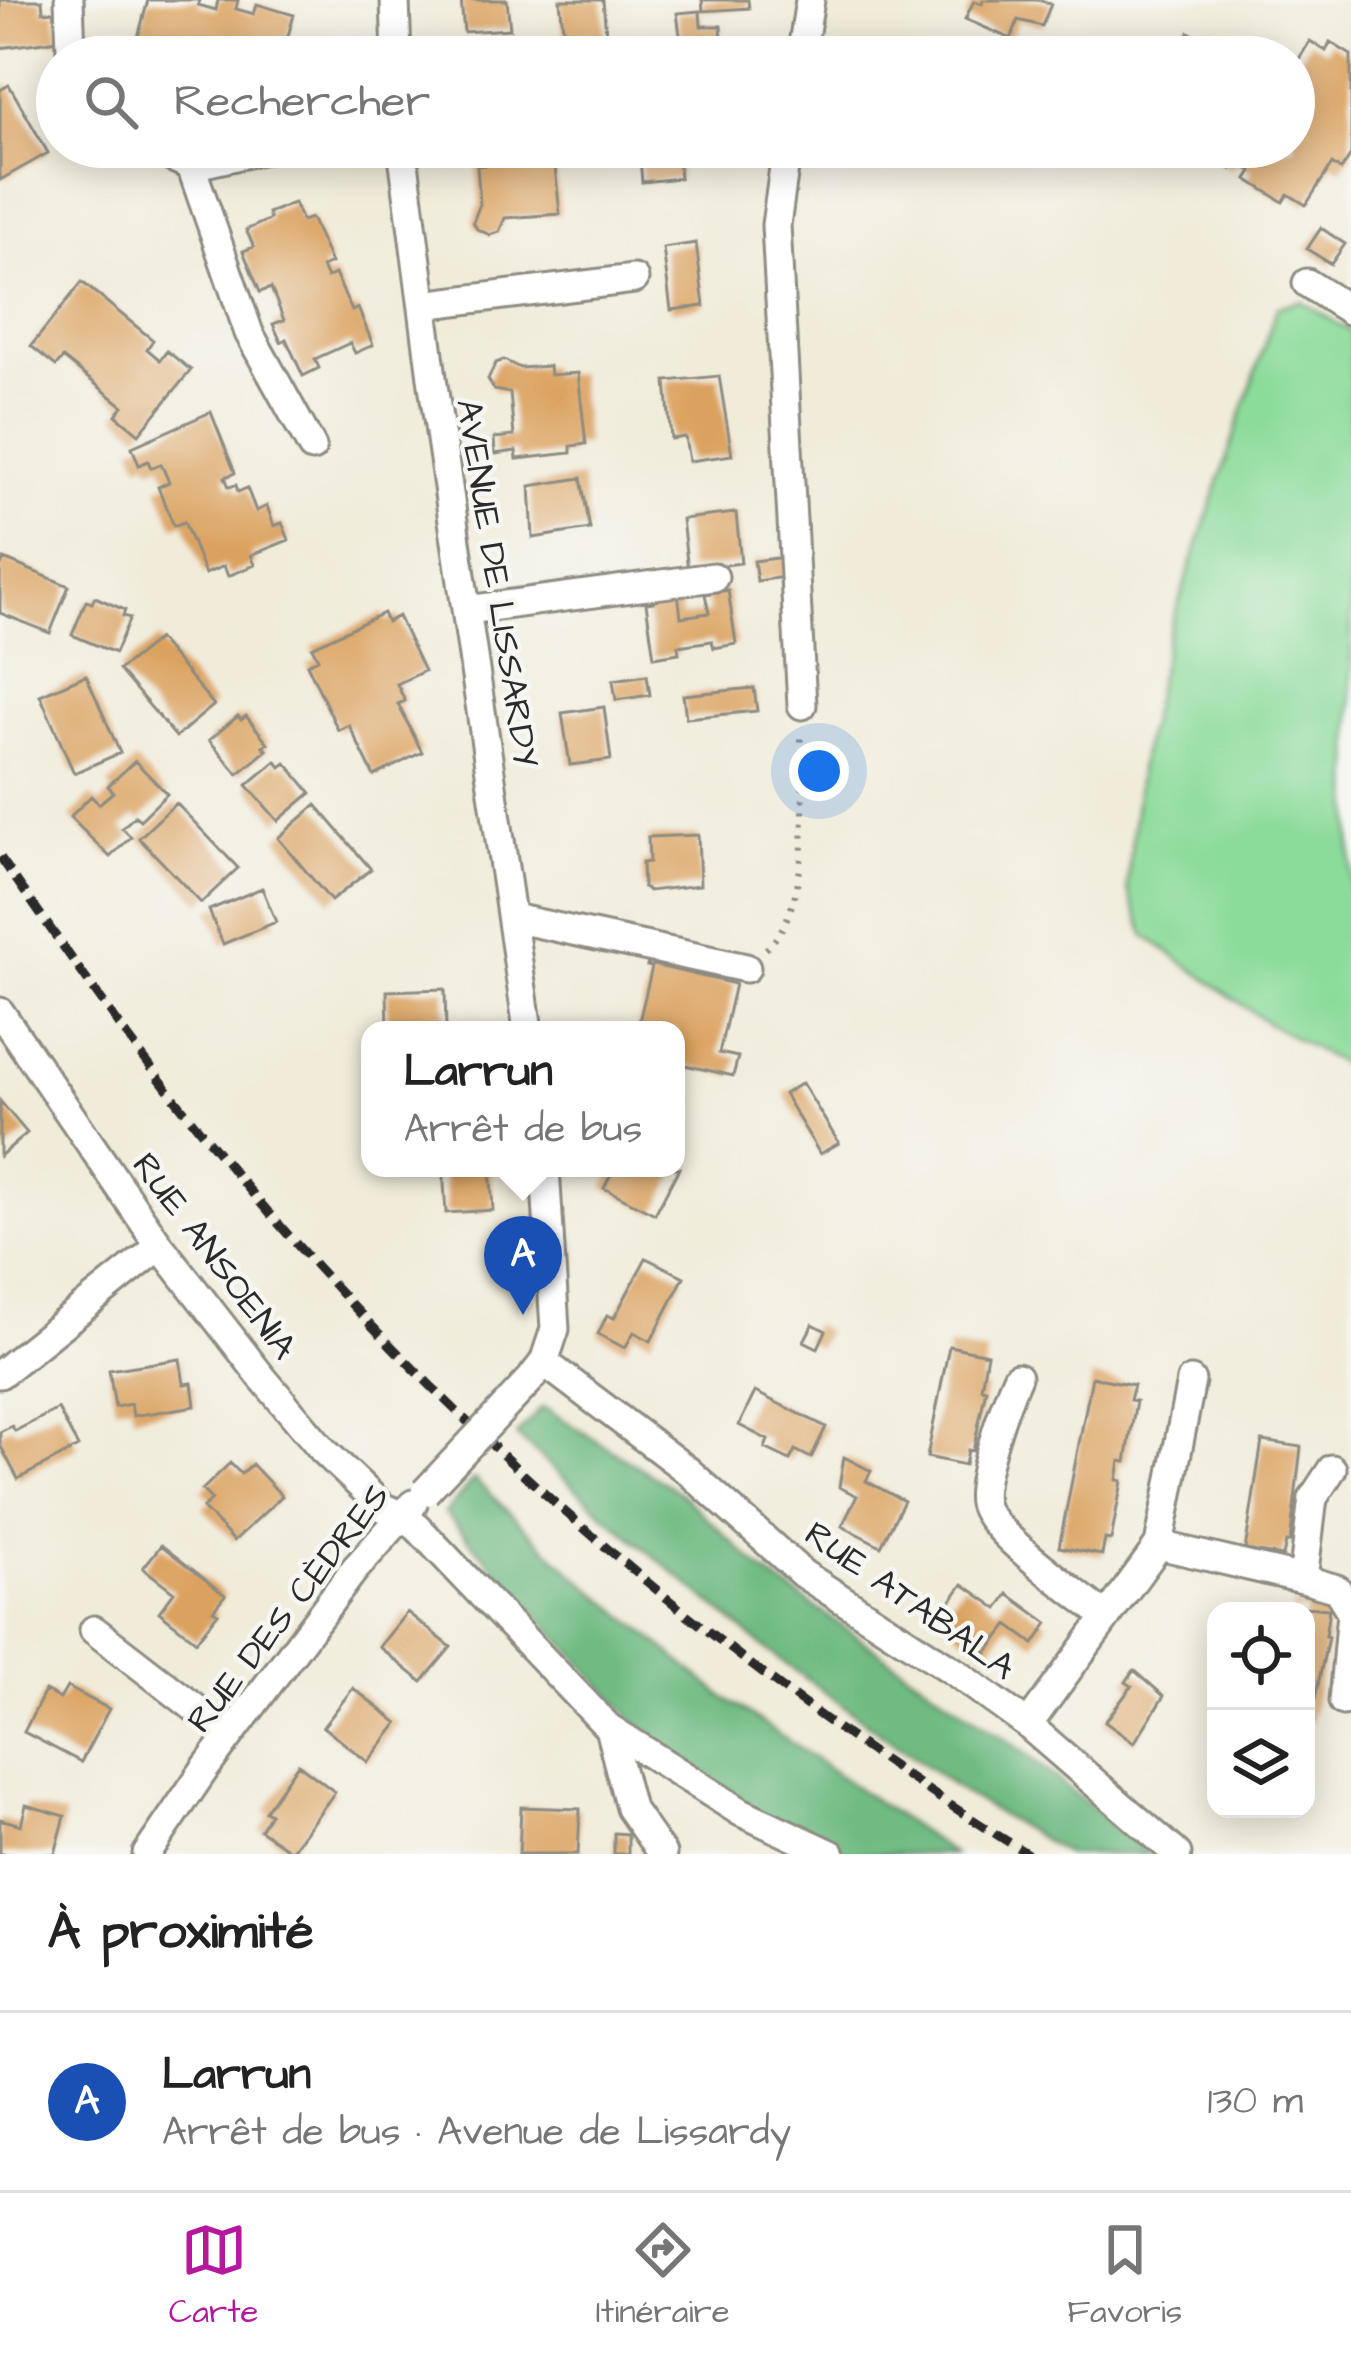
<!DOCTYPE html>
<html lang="fr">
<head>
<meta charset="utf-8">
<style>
	body { margin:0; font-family:"Architects Daughter",sans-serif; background:#f6f6f6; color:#222 }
	.controls { position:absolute; right:36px; bottom:36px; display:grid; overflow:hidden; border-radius:24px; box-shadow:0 6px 30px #0003 }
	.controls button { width:108px; height:108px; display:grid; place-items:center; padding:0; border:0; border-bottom:3px solid #e0e0e0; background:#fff; color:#222; font:60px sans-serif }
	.you { position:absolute; left:819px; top:771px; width:42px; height:42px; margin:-30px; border:9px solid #fff; border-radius:50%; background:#1a73e8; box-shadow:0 0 0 18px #1a73e833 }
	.badge { display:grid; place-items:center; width:78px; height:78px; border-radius:50%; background:#b5179e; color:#fff; font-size:39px; font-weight:700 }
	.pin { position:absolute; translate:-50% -99px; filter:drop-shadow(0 3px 6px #0008) }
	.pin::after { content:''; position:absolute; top:63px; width:42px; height:36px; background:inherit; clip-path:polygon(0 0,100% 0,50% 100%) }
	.popup { position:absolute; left:361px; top:1021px; width:324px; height:156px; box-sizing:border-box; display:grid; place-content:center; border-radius:24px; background:#fff; filter:drop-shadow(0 3px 9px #0005); font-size:39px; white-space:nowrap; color:#767676 }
	.popup b { font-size:45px; color:#222 }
	.popup::after { content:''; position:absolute; left:50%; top:100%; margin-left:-24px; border:24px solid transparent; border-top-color:#fff }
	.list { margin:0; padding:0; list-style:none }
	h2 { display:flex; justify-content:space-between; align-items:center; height:156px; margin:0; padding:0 48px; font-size:51px }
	h2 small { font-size:39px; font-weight:400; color:#767676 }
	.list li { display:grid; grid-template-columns:78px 1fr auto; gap:36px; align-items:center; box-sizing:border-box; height:180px; padding:0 48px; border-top:3px solid #e0e0e0 }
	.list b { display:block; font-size:45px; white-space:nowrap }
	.list p { margin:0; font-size:39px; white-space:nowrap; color:#767676 }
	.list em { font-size:39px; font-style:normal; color:#767676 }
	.icon { flex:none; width:66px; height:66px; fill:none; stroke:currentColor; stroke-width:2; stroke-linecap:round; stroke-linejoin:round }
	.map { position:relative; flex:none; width:1351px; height:1854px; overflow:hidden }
	.search { position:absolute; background:#fff; box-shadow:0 6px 30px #0003; left:36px; right:36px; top:36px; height:132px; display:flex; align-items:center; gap:30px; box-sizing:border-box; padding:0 42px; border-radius:66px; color:#767676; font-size:45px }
	.sheet { height:336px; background:#fff }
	nav { display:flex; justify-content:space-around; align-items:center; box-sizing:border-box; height:168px; border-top:3px solid #e0e0e0; background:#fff; font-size:33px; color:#767676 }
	nav a { display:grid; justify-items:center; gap:6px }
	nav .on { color:#b5179e }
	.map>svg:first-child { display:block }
	.green { fill:#8bdb9a; stroke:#5b8362; stroke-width:3 }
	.forest { fill:#70bb82; stroke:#4e7356; stroke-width:3 }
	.building { fill:#dba25e }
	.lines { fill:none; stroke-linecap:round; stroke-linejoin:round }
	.street-casing { stroke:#8e8c82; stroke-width:33 }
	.path { stroke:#8e8c82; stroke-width:6; stroke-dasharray:3 9; stroke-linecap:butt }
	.street { stroke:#fff; stroke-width:27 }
	.rail { stroke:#2b2b2b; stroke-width:9; stroke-dasharray:18 9; stroke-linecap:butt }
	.street-bridge-casing { stroke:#8e8c82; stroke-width:33; stroke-linecap:butt }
	.street-bridge { stroke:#fff; stroke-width:27 }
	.labels { text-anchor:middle; stroke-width:9; stroke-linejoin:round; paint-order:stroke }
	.street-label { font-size:36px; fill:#2b2b2b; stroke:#f6f6f2 }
</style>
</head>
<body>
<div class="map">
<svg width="1351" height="1854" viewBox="0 0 1351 1854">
	<rect width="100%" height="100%" fill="#f6f6f2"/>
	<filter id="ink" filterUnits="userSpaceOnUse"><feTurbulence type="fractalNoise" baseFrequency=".00833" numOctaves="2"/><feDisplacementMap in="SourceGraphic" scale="24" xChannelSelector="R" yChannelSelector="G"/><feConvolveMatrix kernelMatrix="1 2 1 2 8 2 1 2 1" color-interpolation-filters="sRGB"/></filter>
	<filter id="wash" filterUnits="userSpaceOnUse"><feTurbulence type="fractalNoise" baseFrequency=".004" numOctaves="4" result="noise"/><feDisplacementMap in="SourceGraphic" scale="48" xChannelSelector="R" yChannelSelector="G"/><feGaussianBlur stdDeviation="2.7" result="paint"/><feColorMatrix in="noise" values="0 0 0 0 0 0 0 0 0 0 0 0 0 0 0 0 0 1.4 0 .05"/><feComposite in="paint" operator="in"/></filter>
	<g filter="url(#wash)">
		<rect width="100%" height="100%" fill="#f1ecda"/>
		<path class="green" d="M 1301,301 L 1351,332 L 1351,1069 L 1269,1024 L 1145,935 L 1127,888 L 1140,763 L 1168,635 L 1277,307 Z"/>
		<path class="forest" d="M 543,1407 L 679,1492 L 764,1572 L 1021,1750 L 1149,1854 L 1067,1854 L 962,1792 L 771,1653 L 620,1528 L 516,1435 Z
			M 474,1479 L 576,1576 L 721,1695 L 953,1854 L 831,1854 L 741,1812 L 632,1719 L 445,1513 Z"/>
		<g id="blocks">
			<path class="building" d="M 0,0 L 42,0 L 43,12 L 55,11 L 59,40 L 0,48 Z
				M 148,0 L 199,0 L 198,5 L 216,10 L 218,0 L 238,0 L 236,9 L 254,14 L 257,4 L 294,15 L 286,43 L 297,46 L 294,57 L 123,57 L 127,42 L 136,45 Z
				M 461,0 L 507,0 L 510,29 L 464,32 Z
				M 560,0 L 603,0 L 608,57 L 569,57 L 568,49 L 565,49 Z
				M 702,0 L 748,0 L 749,8 L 703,11 Z
				M 983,0 L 1041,0 L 1051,4 L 1042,26 L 1018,20 L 1011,39 L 965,19 L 974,1 L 982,4 Z
				M 700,11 L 701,26 L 721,26 L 723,57 L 683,57 L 677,13 Z
				M 1189,32 L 1204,41 L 1210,32 L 1251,57 L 1161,57 L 1170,42 L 1179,48 Z
				M 1310,41 L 1326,51 L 1330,42 L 1351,55 L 1351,155 L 1341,170 L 1332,164 L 1306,205 L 1288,194 L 1283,202 L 1247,179 L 1252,171 L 1236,161 L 1231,169 L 1197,147 L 1294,147 L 1294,67 Z
				M 9,85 L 48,153 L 0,180 L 0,90 Z
				M 483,147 L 553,147 L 560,214 L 505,218 L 499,232 L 490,235 L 477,229 L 473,222 L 480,204 L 477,166 L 485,165 Z
				M 639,147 L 677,147 L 680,178 L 642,182 Z
				M 294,203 L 302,221 L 311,218 L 331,263 L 322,267 L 327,278 L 335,274 L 352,311 L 358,308 L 373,345 L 355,353 L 350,343 L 315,359 L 319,368 L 303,376 L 286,339 L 281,342 L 273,324 L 284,320 L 271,288 L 260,292 L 243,251 L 254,247 L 246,230 L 270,219 L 268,213 Z
				M 1321,228 L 1345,244 L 1331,264 L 1307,249 Z
				M 696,243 L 704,306 L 671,310 L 663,248 Z
				M 82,282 L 153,340 L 147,349 L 160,360 L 167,351 L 191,370 L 139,434 L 116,415 L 123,406 L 63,358 L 56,366 L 31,346 Z
				M 504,360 L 520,368 L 549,366 L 550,375 L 578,373 L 586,444 L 571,446 L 571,453 L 517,459 L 516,451 L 495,454 L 494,438 L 514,436 L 510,393 L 494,390 L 488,379 L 496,363 Z
				M 719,376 L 732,455 L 689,461 L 685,437 L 671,439 L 666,381 Z
				M 211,412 L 235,473 L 225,477 L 229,487 L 236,485 L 238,492 L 247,488 L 256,511 L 267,506 L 274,526 L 282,523 L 289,540 L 251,555 L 255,565 L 228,576 L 224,566 L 205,574 L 184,522 L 174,526 L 158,487 L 169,482 L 161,464 L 151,468 L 148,461 L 139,465 L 132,447 Z
				M 581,478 L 590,529 L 533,538 L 530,486 Z
				M 736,513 L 741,563 L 688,570 L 682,519 Z
				M 792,556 L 791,576 L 757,581 L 754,561 Z
				M 4,559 L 69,586 L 50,633 L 0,613 L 0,568 Z
				M 728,590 L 736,644 L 714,648 L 712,641 L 678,646 L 679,653 L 654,657 L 646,603 L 654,602 L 653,597 L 678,593 L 681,617 L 709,613 L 705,594 Z
				M 95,597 L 125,610 L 123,616 L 130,618 L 115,653 L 72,635 L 86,601 L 92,603 Z
				M 383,613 L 387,622 L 398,616 L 424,671 L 397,684 L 405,701 L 398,704 L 422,752 L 374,776 L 349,725 L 338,730 L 307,664 L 318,659 L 312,647 Z
				M 158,639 L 214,705 L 176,737 L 119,670 Z
				M 86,675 L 120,753 L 74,773 L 40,695 Z
				M 647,675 L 650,695 L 616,700 L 613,680 Z
				M 754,688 L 757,711 L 686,718 L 683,695 Z
				M 604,707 L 611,760 L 570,765 L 562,713 Z
				M 238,716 L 241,720 L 246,716 L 268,743 L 263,746 L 267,750 L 238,774 L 209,740 Z
				M 135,761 L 167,794 L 140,820 L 135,816 L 122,828 L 131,837 L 110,857 L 70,817 L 91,796 L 99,804 L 113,792 L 108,786 Z
				M 276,761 L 281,767 L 286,763 L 311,793 L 278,821 L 247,785 Z
				M 176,803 L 238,868 L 201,903 L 139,838 Z
				M 316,805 L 371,869 L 331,901 L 278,838 Z
				M 698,835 L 700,885 L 649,891 L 643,887 L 642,863 L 649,862 L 648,837 Z
				M 262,888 L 276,922 L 223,944 L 209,910 Z
				M 649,959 L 655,960 L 654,965 L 735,984 L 719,1053 L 738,1057 L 733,1076 L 676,1063 L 676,1030 L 637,1030 L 652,967 L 647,966 Z
				M 445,989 L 446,1030 L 388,1030 L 387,991 Z
				M 802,1083 L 839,1143 L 820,1154 L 784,1094 Z
				M 0,1101 L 27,1133 L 0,1156 Z
				M 443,1168 L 490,1168 L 493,1210 L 446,1213 Z
				M 614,1168 L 679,1168 L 655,1214 L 604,1188 Z
				M 646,1258 L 684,1277 L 651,1341 L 634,1332 L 625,1348 L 598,1334 L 607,1315 L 614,1318 Z
				M 813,1324 L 826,1331 L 818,1348 L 804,1341 Z
				M 949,1346 L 987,1354 L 981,1388 L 986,1389 L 973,1451 L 968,1450 L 965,1465 L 927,1457 Z
				M 180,1359 L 184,1384 L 192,1383 L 195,1406 L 133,1416 L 131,1404 L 115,1407 L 109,1370 Z
				M 1092,1377 L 1134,1385 L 1130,1400 L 1136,1401 L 1126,1462 L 1120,1461 L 1117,1480 L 1122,1481 L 1111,1540 L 1105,1539 L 1102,1555 L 1059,1547 Z
				M 755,1392 L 826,1427 L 811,1458 L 795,1450 L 790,1460 L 765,1448 L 768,1440 L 739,1425 Z
				M 58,1409 L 78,1447 L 18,1479 L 0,1445 L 0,1432 L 12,1426 L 15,1431 Z
				M 1262,1441 L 1301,1447 L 1290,1542 L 1286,1542 L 1283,1556 L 1245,1550 Z
				M 844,1457 L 871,1471 L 866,1481 L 904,1501 L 881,1546 L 842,1526 L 857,1496 L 839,1487 Z
				M 230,1463 L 241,1474 L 252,1464 L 282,1496 L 234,1541 L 203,1508 L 212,1500 L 202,1490 Z
				M 161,1545 L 225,1595 L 213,1610 L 218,1613 L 196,1641 L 159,1612 L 174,1592 L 143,1568 Z
				M 963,1584 L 998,1609 L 1008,1594 L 1048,1623 L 1034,1644 L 1008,1625 L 987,1653 L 939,1618 Z
				M 1292,1606 L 1329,1609 L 1325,1636 L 1328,1637 L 1310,1723 L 1306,1722 L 1306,1611 L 1291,1611 Z
				M 407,1612 L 451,1647 L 422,1682 L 379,1647 Z
				M 1134,1670 L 1164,1696 L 1134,1743 L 1105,1722 L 1132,1686 L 1126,1682 Z
				M 67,1687 L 109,1709 L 81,1762 L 24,1732 L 45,1691 L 60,1699 Z
				M 353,1688 L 398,1723 L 368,1762 L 323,1727 Z
				M 298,1764 L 335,1792 L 291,1851 L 260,1830 L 270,1814 L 265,1811 Z
				M 26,1805 L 65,1816 L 55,1854 L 0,1854 L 0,1819 L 21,1825 Z
				M 521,1807 L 580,1809 L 578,1854 L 519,1854 Z
				M 614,1833 L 628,1834 L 628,1854 L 614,1854 Z"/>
		</g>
	</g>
	<g filter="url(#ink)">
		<use href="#blocks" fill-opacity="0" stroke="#8e8c82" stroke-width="3"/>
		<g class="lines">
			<defs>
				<path id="street" d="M 69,0 L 71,50 L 75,57
					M 395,0 L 397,57
					M 801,57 L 810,0
					M 148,147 L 191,166 L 275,147
					M 402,147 L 433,385 L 528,1030
					M 787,147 L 776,225 L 802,705
					M 191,166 L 249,333 L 312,447
					M 1307,283 L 1351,311
					M 423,305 L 634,279
					M 467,610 L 714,577
					M 513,918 L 746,968
					M 0,1012 L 160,1246 L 261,1376 L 323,1450 L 384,1508 L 402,1515 L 418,1528 L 609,1728 L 741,1812 L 831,1854
					M 544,1362 L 688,1471 L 803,1574 L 955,1672 L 1028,1725 L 1177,1854
					M 0,1374 L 160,1246
					M 533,1376 L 544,1362 L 555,1329 L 545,1168
					M 1017,1377 C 1006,1401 978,1479 983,1503 C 988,1532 1080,1595 1106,1617
					M 1332,1469 L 1313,1498 L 1303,1579 L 1337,1589 L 1351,1612 L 1343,1701
					M 1159,1545 L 1303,1579
					M 94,1630 L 230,1735
					M 1028,1725 L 1159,1545 L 1191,1381
					M 609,1728 L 630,1808 L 662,1854
					M 147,1854 L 204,1770 L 354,1570 L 413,1504"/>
			</defs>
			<use href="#street" class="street-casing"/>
			<path class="path" d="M 766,949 C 815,903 801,796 801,732"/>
			<use href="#street" class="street"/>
			<path class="rail" d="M 0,857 C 61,943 121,1031 187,1114 C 420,1407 708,1658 1028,1854"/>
			<defs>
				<path id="street-bridge" d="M 425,1492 L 530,1380"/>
			</defs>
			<use href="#street-bridge" class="street-bridge-casing"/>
			<use href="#street-bridge" class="street-bridge"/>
		</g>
	</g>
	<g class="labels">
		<g class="street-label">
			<text transform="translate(499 583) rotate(81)" y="13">AVENUE DE LISSARDY</text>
			<text transform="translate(216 1255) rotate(53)" y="13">RUE ANSOENIA</text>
			<text transform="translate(911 1599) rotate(35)" y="13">RUE ATABALA</text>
			<text transform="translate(287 1607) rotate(-52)" y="13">RUE DES CÈDRES</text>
		</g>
	</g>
</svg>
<div class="controls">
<button><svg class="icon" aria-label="locate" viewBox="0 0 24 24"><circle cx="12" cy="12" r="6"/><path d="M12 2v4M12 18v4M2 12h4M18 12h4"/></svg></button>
<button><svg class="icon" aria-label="layers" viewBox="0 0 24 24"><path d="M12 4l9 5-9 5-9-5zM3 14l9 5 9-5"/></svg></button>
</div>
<div class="you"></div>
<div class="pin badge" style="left:523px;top:1315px;background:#1a4fb4">A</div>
<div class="popup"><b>Larrun</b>Arrêt de bus</div>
<div class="search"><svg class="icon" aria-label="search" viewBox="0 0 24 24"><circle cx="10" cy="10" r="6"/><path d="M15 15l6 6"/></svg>Rechercher</div>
</div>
<section class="sheet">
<h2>À proximité<small></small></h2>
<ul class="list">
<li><span class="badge" style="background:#1a4fb4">A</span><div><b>Larrun</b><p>Arrêt de bus · Avenue de Lissardy</p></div><em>130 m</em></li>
</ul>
</section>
<nav>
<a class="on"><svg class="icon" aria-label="map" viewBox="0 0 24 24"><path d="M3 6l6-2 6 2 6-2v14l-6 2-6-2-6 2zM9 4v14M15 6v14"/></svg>Carte</a>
<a><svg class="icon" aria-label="directions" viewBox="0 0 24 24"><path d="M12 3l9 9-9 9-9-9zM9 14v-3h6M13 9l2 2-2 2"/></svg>Itinéraire</a>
<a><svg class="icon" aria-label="saved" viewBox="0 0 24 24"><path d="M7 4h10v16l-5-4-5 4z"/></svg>Favoris</a>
</nav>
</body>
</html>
